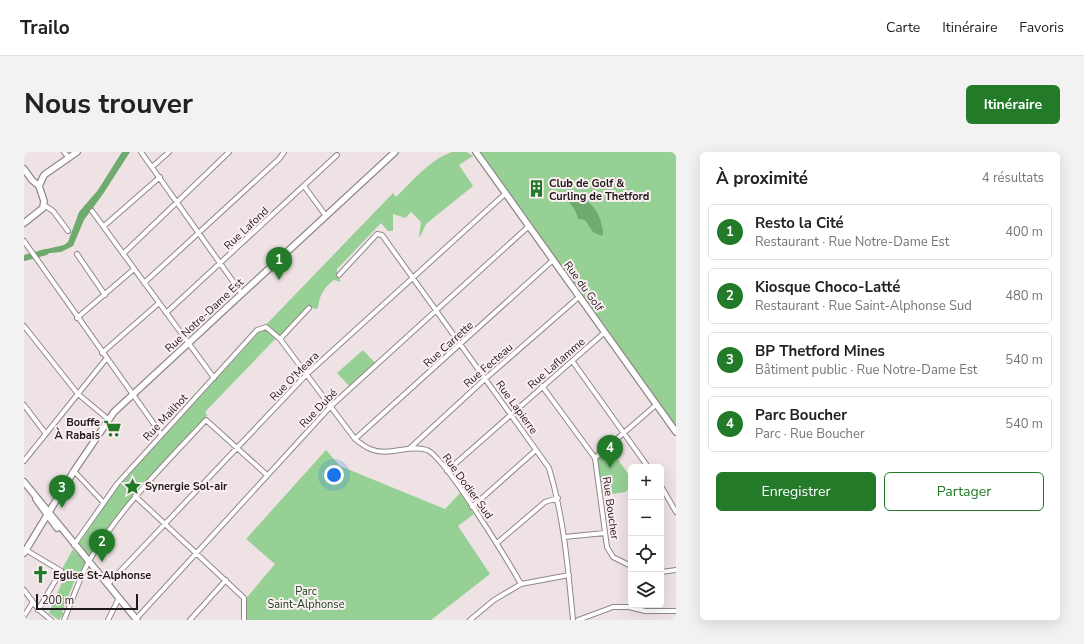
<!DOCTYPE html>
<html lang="fr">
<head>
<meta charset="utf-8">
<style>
	body { margin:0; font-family:"Nunito Sans",sans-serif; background:#f2f2f2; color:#222 }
	.controls { position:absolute; right:12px; bottom:12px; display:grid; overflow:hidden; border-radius:6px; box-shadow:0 4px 16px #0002 }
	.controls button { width:36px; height:36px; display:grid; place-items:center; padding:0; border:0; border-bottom:1px solid #e0e0e0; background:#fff; color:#222; font:20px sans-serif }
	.scale { position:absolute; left:12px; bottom:10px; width:102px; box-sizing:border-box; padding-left:4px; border:2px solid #201b1c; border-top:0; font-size:11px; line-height:14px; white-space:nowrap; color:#201b1c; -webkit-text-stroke:3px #fceff1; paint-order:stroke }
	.you { position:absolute; left:310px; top:323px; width:14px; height:14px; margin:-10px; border:3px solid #fff; border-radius:50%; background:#1a73e8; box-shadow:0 0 0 6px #1a73e833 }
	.badge { display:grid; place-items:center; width:26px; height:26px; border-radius:50%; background:#237b29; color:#fff; font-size:13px; font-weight:700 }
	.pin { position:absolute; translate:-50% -33px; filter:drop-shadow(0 1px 2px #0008) }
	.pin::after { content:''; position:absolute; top:21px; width:14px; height:12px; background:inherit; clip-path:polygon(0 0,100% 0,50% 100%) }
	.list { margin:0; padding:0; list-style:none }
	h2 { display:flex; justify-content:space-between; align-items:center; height:52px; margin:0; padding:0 16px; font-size:17px }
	h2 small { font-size:13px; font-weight:400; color:#767676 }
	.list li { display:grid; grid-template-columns:26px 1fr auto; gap:12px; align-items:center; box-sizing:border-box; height:56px; margin:0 8px 8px; padding:0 8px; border:1px solid #e0e0e0; border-radius:6px }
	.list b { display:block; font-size:15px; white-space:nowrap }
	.list p { margin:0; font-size:13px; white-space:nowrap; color:#767676 }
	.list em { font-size:13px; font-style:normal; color:#767676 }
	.actions { display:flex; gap:8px; padding:12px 16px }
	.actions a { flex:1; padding:9px 0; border:1px solid #237b29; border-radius:6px; text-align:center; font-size:14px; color:#237b29 }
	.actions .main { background:#237b29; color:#fff }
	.icon { flex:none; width:22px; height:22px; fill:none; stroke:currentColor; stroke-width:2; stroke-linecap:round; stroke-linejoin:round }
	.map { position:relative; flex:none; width:652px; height:468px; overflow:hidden; border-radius:6px }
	header { display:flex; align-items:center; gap:24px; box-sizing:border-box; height:56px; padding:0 20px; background:#fff; border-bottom:1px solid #e0e0e0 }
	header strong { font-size:19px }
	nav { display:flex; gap:22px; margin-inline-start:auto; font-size:14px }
	.intro { display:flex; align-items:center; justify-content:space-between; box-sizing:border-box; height:96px; padding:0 24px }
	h1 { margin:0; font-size:28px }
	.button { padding:10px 18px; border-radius:6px; background:#237b29; color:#fff; font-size:14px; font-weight:700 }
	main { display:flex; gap:24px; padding:0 24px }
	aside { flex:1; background:#fff; border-radius:6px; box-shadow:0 4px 16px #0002 }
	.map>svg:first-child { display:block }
	.green { fill:#96d095 }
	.water { fill:#6faa6e }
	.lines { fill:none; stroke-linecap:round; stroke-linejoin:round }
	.river { stroke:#6faa6e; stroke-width:6 }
	.street-casing { stroke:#928789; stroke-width:6 }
	.secondary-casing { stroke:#928789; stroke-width:8 }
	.street { stroke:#fff; stroke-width:4 }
	.secondary { stroke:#fff; stroke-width:5.5 }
	.labels { text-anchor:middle; stroke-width:4; stroke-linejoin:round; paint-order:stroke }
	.poi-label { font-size:11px; font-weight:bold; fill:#201b1c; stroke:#fceff1; text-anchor:start }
	.street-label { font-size:11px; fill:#201b1c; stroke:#fceff1 }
	.park-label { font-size:11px; fill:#143f16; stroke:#fceff1 }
</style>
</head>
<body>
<header>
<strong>Trailo</strong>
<nav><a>Carte</a><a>Itinéraire</a><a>Favoris</a></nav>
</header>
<div class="intro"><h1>Nous trouver</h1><a class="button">Itinéraire</a></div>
<main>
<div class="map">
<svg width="652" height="468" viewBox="0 0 652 468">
	<rect width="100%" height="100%" fill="#eee2e4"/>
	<path class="green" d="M 428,0 L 443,0 L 449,4 L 435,13 L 449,34 L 402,72 L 396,85 L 395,84 L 397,70 L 387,60 L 381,66 L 369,62 L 369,79 L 364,79 L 357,71 L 313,117 L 313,122 L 317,130 L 310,128 C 300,135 295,144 294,156 L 291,157 L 285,154 L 257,185 L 255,183 L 181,260 L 183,263 L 103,351 L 88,370 L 65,406 L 54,393 L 92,337 L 237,178 L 369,41 L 372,45 C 389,29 405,8 428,0 Z
		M 452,0 L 652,0 L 652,280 Z
		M 339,198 L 352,212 L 327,236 L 313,221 Z
		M 585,295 L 607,326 L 607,335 L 601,340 L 576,344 L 571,306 Z
		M 302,298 L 316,314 L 421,357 L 436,341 L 450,362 L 434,374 L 466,422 L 407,468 L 220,468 L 220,449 L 251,412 L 222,387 Z
		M 49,397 L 62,411 L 58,420 L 54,420 L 38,460 L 40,461 L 35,468 L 25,461 L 41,423 L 38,417 Z"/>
	<path class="water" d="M 98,0 L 106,0 L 79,42 L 60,68 L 49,94 L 37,100 L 15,102 L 14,99 L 40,93 L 44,90 L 55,60 L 74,38 Z
		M 543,41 C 562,45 575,55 578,75 C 579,79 580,80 578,84 L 569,80 L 561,68 L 554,67 C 553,57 544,51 541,42 Z"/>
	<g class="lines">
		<path class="river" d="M 0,106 L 22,100"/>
		<defs>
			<path id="street" d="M 40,0 L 45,6
				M 117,0 L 218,142
				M 128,15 L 145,0
				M 280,34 L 302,64
				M 20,53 L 29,59 L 44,79
				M 68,59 L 190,226
				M 80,74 L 136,25
				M 0,89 L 137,282
				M 53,102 L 81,143
				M 99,102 L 205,0
				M 315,123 L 353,82 L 358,83 L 525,316 C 540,366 544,416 549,468
				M 120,131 L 255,7 L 260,0
				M 142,161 L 313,3
				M 53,166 L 110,117
				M 0,174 L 54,242 L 84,267
				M 256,187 L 285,156
				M 78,201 L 135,151
				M 549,210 L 624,315
				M 518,234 L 571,306 L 583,395 L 589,405 L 607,414
				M 0,253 L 22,282
				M 331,287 L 529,108
				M 386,296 L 461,227 L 556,144
				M 571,306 L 633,252
				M 0,309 L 82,207
				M 50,319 L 79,350
				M 423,319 L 581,180
				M 637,334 L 652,360
				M 111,344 L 220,446 L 220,468
				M 448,355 L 512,298
				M 540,385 L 581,381
				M 473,391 L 521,350 L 534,346
				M 50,393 L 93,332 L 233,178 L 242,175 L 256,187 L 331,287 C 336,291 341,295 346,297 C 365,305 384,292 403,298 C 421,305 485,411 497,432
				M 2,398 L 37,419 L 14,458
				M 637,420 L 652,418
				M 84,432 L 283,222 L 482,41
				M 0,438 L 15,458 L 27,468
				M 0,464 L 9,450
				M 112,467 L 307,254 L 505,74
				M 40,468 C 48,449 55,427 65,409 C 96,356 140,313 182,268 L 243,323
				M 84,468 L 95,446
				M 166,468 L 202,428
				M 446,468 L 470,448 L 497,432 L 545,423
				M 554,468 L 589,455 L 605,455 L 621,459 L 652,459"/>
			<path id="secondary" d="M 452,0 L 652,280
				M 0,17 L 8,28 L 15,34 L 20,49 L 19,56 L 0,71
				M 15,34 L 20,23 L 53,0
				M 0,330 L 113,468
				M 12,347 L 33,376
				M 0,401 L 50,319 L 90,260 L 371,0"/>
		</defs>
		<use href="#street" class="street-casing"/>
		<use href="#secondary" class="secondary-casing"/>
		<use href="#street" class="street"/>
		<use href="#secondary" class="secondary"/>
	</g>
	<defs>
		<symbol id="building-bare" viewBox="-9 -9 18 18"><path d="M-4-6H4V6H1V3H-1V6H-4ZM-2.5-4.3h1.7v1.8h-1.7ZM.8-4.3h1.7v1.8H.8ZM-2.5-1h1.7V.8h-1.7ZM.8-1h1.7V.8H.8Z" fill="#237b29" stroke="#fceff1" stroke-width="2.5" paint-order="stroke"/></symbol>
		<symbol id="supermarket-bare" viewBox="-9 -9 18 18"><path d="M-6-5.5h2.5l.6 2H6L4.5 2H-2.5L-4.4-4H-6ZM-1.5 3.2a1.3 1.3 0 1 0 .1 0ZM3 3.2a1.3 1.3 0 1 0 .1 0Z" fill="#237b29" stroke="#fceff1" stroke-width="2.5" paint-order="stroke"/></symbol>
		<symbol id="sight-bare" viewBox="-9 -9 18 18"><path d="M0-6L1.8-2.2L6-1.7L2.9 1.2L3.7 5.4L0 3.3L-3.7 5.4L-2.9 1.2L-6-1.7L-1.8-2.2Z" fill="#237b29" stroke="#fceff1" stroke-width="2.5" paint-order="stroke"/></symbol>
		<symbol id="church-bare" viewBox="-9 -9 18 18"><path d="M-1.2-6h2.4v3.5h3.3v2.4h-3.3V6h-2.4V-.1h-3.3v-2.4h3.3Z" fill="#237b29" stroke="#fceff1" stroke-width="2.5" paint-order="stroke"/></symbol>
	</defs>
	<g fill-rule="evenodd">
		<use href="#building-bare" x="500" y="24" width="25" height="25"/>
		<use href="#supermarket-bare" x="76" y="264" width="25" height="25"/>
		<use href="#sight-bare" x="96" y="322" width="25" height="25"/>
		<use href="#church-bare" x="4" y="410" width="25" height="25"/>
	</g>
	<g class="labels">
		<g class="poi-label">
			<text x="525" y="35">Club de Golf &amp;<tspan x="525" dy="13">Curling de Thetford</tspan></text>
			<text x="76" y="274" text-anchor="end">Bouffe<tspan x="76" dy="13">À Rabais</tspan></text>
			<text x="121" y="338">Synergie Sol-air</text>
			<text x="29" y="427">Eglise St-Alphonse</text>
		</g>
		<g class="street-label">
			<text transform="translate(222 76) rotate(-43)" y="4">Rue Lafond</text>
			<text transform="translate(560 134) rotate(54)" y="4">Rue du Golf</text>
			<text transform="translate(180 163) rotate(-43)" y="4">Rue Notre-Dame Est</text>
			<text transform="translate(424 192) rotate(-42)" y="4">Rue Carrette</text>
			<text transform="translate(532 211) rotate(-41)" y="4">Rue Laflamme</text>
			<text transform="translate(464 213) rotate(-41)" y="4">Rue Fecteau</text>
			<text transform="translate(270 224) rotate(-45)" y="4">Rue O'Meara</text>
			<text transform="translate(493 255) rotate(54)" y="4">Rue Lapierre</text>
			<text transform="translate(294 256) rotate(-46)" y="4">Rue Dubé</text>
			<text transform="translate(141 265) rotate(-47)" y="4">Rue Mailhot</text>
			<text transform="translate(444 334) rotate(54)" y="4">Rue Dodier Sud</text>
			<text transform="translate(587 356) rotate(82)" y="4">Rue Boucher</text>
		</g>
		<g class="park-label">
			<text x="282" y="443">Parc<tspan x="282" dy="13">Saint-Alphonse</tspan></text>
		</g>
	</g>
</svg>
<div class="controls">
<button>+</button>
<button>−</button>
<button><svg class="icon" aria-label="locate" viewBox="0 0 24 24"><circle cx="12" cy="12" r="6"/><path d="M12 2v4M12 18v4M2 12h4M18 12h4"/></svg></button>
<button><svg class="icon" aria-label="layers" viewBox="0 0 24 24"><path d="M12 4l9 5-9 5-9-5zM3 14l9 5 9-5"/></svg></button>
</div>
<div class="scale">200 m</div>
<div class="you"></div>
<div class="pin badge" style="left:255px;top:128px">1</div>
<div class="pin badge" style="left:78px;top:410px">2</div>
<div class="pin badge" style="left:38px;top:356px">3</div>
<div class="pin badge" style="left:586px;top:316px">4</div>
</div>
<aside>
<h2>À proximité<small>4 résultats</small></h2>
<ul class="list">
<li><span class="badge">1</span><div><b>Resto la Cité</b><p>Restaurant · Rue Notre-Dame Est</p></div><em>400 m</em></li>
<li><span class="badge">2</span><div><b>Kiosque Choco-Latté</b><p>Restaurant · Rue Saint-Alphonse Sud</p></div><em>480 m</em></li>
<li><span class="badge">3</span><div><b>BP Thetford Mines</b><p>Bâtiment public · Rue Notre-Dame Est</p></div><em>540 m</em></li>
<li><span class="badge">4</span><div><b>Parc Boucher</b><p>Parc · Rue Boucher</p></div><em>540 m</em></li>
</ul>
<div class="actions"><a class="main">Enregistrer</a><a>Partager</a></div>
</aside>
</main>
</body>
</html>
